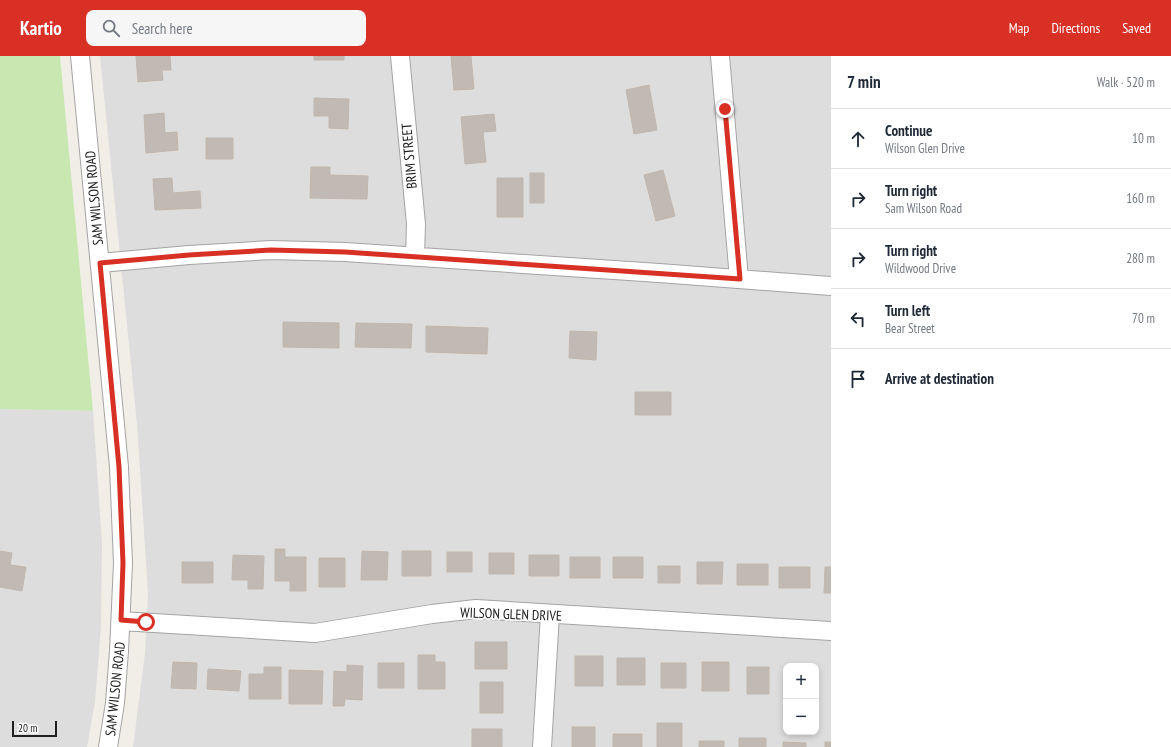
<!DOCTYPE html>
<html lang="en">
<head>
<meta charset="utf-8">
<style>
	body { margin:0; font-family:"PT Sans Narrow",sans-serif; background:#f6f6f7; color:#1f2937 }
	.controls { position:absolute; right:12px; bottom:12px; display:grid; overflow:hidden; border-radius:8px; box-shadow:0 2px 6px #0003 }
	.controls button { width:36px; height:36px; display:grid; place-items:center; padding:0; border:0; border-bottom:1px solid #e0e1e3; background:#fff; color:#1f2937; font:20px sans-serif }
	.scale { position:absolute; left:12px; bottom:10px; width:45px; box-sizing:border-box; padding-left:4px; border:2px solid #202020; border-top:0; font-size:11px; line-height:14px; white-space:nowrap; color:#202020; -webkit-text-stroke:3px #fff; paint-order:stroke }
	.stop { position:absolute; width:12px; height:12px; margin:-9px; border:3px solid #d93025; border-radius:50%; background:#fff }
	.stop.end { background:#d93025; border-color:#fff; box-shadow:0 1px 4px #0008 }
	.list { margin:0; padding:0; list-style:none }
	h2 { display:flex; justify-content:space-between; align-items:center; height:52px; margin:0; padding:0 16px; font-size:17px }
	h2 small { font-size:13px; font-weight:400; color:#747a83 }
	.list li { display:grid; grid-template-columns:26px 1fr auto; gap:12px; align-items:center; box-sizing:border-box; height:60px; padding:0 16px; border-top:1px solid #e0e1e3 }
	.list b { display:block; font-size:15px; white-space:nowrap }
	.list p { margin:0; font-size:13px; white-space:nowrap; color:#747a83 }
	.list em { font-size:13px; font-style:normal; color:#747a83 }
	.icon { flex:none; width:22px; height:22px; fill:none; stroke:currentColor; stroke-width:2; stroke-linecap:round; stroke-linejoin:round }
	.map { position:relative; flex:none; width:831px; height:691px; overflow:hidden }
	header { display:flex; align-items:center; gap:24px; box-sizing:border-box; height:56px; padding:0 20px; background:#d93025; color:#fff }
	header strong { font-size:19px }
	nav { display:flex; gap:22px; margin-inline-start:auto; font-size:14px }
	.search { width:280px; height:36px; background:#f6f6f7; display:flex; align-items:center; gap:10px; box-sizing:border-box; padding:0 14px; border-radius:8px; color:#747a83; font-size:15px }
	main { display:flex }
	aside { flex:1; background:#fff }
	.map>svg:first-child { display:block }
	.residential { fill:#dedddd; fill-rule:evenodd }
	.grass { fill:#c8e7b1 }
	.building { fill:#c1bab4; stroke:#c1b6ab }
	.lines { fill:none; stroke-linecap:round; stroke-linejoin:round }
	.minor-casing { stroke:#a4a4a4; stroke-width:20 }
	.minor { stroke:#fff; stroke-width:18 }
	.route { stroke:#d93025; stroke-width:5 }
	.labels { text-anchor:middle; stroke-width:3.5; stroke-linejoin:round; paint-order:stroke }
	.street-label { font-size:14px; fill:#202020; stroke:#fff }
</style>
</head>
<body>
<header>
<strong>Kartio</strong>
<div class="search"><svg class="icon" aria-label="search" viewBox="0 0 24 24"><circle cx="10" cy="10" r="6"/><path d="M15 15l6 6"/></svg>Search here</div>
<nav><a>Map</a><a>Directions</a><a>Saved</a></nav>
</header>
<main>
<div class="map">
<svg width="831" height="691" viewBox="0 0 831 691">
	<rect width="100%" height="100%" fill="#f0eee7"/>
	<path class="residential" d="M 100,0 L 831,0 L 831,691 L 133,691 L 145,597 L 148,537 L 137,368 ZM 786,610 L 816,610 L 816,676 L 786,676 Z
		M 0,353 L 93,355 L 102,487 L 101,571 L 95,646 L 87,691 L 0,691 Z"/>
	<path class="grass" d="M 0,0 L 60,0 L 93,355 L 0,353 Z"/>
	<path class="building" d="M 136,0 L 170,0 L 171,14 L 162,14 L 163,24 L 138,26 Z
		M 314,0 L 344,0 L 344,4 L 314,4 Z
		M 451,0 L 471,0 L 474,33 L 454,34 Z
		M 649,29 L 657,74 L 634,78 L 626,34 Z
		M 314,42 L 349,43 L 348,73 L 329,72 L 329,60 L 314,60 Z
		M 164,57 L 165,77 L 177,76 L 178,94 L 146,97 L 144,59 Z
		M 494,58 L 496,75 L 483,76 L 486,106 L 465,108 L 461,61 Z
		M 206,82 L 233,82 L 233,103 L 206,103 Z
		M 311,111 L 330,111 L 330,119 L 368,120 L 367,143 L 310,142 Z
		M 663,114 L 675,160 L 656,165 L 644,119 Z
		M 530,117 L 544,117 L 544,147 L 530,147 Z
		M 172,122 L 173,137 L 200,135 L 201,152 L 155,154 L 153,123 Z
		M 497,122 L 523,122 L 523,161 L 497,161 Z
		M 283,266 L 339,267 L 339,292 L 283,291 Z
		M 356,267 L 412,268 L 411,292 L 355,291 Z
		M 426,270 L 488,272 L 487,298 L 426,296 Z
		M 570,275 L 597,276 L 596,304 L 569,302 Z
		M 635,336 L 671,336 L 671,359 L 635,359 Z
		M 275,493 L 285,493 L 285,501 L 306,501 L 306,535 L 290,535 L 290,525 L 275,525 Z
		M 0,495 L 12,497 L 10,509 L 26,511 L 22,535 L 0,531 Z
		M 362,495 L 388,496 L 387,524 L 361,524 Z
		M 402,495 L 431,495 L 431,520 L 402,520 Z
		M 447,496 L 472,496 L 472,516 L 447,516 Z
		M 489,497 L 514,497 L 514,518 L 489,518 Z
		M 233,499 L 264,500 L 263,533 L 248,533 L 248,524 L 232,524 Z
		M 529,499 L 559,499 L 559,520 L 529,520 Z
		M 570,501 L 600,501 L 600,522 L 570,522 Z
		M 613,501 L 643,501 L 643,522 L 613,522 Z
		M 319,502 L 345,502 L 345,531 L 319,531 Z
		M 182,506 L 213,506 L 213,527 L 182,527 Z
		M 697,506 L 723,506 L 722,528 L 697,528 Z
		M 737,508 L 768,508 L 768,529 L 737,529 Z
		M 658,510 L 680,510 L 680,527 L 658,527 Z
		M 779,511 L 810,511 L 810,532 L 779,532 Z
		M 825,511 L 831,511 L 831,537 L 824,537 Z
		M 475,586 L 507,586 L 507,613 L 475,613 Z
		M 418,599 L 435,599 L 435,606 L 445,606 L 445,633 L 418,633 Z
		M 575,600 L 603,600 L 603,630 L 575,630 Z
		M 617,602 L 645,602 L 645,629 L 617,629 Z
		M 173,606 L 197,607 L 196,633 L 171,632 Z
		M 702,606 L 729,606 L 729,635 L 702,635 Z
		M 378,607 L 404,607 L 404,632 L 378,632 Z
		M 661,607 L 686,607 L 686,632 L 661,632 Z
		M 347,609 L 363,610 L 362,644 L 345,643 L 344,650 L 333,650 L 334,615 L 347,616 Z
		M 264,611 L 281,611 L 281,643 L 249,643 L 249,618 L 264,618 Z
		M 747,611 L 769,611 L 769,638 L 747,638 Z
		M 208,613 L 241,615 L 239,635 L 207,633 Z
		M 289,614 L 323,615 L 322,648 L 289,648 Z
		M 480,626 L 503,626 L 503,657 L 480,657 Z
		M 657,667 L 682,667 L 682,691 L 657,691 Z
		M 572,671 L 595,671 L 595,691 L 572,691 Z
		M 472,673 L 502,673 L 502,691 L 472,691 Z
		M 613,678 L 642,678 L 642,691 L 613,691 Z
		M 739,682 L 766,682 L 766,691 L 739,691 Z
		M 699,685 L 724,685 L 724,691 L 699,691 Z
		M 783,686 L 806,687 L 806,691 L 783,691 Z
		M 825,686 L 831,686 L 831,691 L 825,691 Z"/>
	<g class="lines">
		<defs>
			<path id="minor" d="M 80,0 L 119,411 L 123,507 L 119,595 L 115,647 L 108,691
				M 400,0 L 416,168 L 415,200
				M 720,0 L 739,223
				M 100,207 L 189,199 L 271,194 L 345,196 L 659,217 L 831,230
				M 121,565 L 315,577 L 432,558 L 476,553 L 831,575
				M 542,691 L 550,558"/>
		</defs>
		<use href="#minor" class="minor-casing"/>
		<use href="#minor" class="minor"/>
	</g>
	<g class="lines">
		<path class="route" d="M 146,566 L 121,564 L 123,507 L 119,411 L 100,207 L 189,199 L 271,194 L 345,196 L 740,223 L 725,53"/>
	</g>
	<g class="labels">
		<g class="street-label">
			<text transform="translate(409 100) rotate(-95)" y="5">BRIM STREET</text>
			<text transform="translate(94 142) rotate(-95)" y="5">SAM WILSON ROAD</text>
			<text transform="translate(511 558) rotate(2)" y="5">WILSON GLEN DRIVE</text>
			<text transform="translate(115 633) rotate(-84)" y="5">SAM WILSON ROAD</text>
		</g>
	</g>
</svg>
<div class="controls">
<button>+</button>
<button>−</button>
</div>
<div class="scale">20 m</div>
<div class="stop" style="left:146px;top:566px"></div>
<div class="stop end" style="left:725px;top:53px"></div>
</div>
<aside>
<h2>7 min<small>Walk · 520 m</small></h2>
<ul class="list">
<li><svg class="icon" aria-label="ahead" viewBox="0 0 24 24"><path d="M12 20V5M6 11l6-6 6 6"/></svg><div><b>Continue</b><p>Wilson Glen Drive</p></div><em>10 m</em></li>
<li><svg class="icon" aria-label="right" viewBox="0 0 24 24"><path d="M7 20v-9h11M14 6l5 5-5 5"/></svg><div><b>Turn right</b><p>Sam Wilson Road</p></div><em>160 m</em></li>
<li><svg class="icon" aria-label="right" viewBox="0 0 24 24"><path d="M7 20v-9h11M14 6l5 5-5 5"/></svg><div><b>Turn right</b><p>Wildwood Drive</p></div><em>280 m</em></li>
<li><svg class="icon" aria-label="left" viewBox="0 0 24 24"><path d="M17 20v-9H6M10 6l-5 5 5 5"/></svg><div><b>Turn left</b><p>Bear Street</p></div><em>70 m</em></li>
<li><svg class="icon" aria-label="arrive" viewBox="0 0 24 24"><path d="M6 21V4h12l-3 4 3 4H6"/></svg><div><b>Arrive at destination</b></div></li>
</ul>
</aside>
</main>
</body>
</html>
